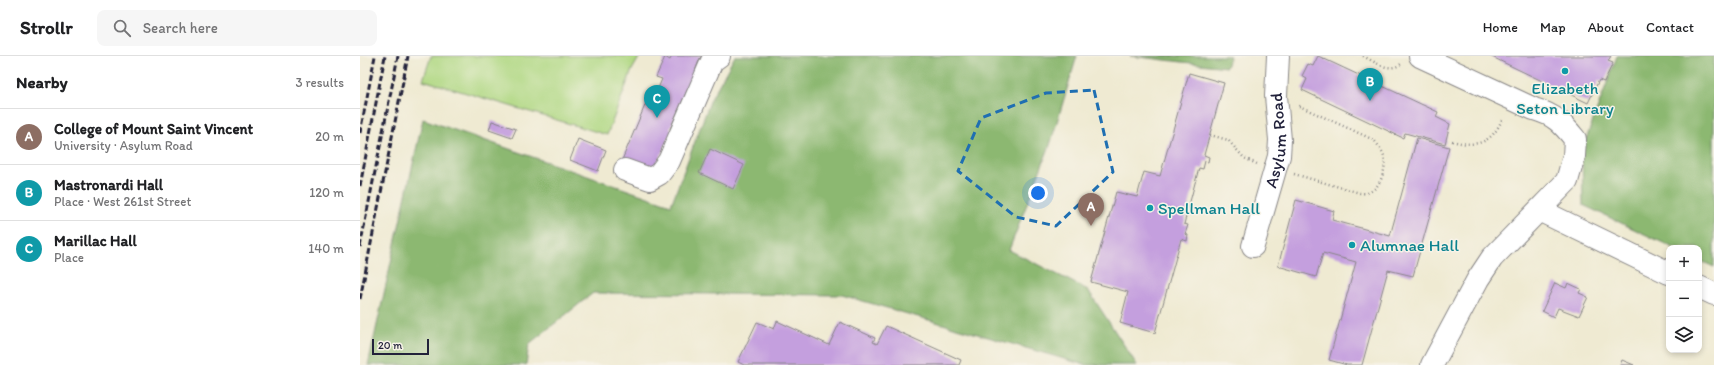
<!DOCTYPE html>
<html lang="en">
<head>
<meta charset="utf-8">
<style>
	body { margin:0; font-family:Itim,sans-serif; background:#f6f6f6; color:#202124 }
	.controls { position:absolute; right:12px; bottom:12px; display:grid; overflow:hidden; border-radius:8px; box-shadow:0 2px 6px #0003 }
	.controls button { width:36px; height:36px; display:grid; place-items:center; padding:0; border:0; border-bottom:1px solid #e0e0e0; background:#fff; color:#202124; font:20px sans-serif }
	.scale { position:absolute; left:12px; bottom:10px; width:57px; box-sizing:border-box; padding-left:4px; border:2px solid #22223b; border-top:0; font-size:11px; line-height:14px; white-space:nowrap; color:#22223b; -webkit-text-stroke:3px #f7f3e8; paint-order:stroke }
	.you { position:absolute; left:678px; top:137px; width:14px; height:14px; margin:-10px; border:3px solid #fff; border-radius:50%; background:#1a73e8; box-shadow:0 0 0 6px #1a73e833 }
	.badge { display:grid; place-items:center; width:26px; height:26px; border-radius:50%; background:#1f6fb2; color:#fff; font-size:13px; font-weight:700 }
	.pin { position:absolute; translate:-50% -33px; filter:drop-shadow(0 1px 2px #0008) }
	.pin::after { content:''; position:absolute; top:21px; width:14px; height:12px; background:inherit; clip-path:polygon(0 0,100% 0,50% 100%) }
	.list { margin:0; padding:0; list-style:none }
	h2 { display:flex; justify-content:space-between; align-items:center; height:52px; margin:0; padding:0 16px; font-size:17px }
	h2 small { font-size:13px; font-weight:400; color:#757577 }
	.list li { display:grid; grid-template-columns:26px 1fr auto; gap:12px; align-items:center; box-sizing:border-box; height:56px; padding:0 16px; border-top:1px solid #e0e0e0 }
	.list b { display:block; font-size:15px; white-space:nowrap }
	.list p { margin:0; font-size:13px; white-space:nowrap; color:#757577 }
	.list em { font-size:13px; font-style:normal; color:#757577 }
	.icon { flex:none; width:22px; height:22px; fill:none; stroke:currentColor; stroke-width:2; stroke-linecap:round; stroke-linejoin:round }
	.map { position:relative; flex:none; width:1354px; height:309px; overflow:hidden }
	header { display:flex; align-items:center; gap:24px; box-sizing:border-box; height:56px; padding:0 20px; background:#fff; border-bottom:1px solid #e0e0e0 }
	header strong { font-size:19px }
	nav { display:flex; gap:22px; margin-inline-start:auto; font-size:14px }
	.search { width:280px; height:36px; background:#f6f6f6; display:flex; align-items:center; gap:10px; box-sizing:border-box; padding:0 14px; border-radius:8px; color:#757577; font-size:15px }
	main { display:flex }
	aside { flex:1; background:#fff }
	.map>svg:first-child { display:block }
	.green { fill:#b0d883; stroke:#697d5f }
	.forest { fill:#8cb871; stroke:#576d56 }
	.building { fill:#c49fde }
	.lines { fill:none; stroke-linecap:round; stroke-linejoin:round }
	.minor-casing { stroke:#888686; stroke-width:24 }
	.path { stroke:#888686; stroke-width:2.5; stroke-dasharray:1 3; stroke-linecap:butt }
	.minor { stroke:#fff; stroke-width:22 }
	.rail { stroke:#22223b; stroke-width:3; stroke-dasharray:6 3; stroke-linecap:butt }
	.marked { fill:none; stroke:#1f6fb2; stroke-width:3; stroke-dasharray:8 5; stroke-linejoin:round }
	.culture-dot { fill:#0f9aa8; stroke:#f7f3e8; stroke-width:1.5 }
	.labels { text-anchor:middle; stroke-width:3; stroke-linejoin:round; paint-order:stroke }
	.culture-label { font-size:17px; fill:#0d838f; stroke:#f7f3e8; text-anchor:start }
	.street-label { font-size:17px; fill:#22223b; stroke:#f7f3e8 }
</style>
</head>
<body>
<header>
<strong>Strollr</strong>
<div class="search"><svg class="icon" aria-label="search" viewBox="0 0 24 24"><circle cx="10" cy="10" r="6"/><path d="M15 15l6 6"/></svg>Search here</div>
<nav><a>Home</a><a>Map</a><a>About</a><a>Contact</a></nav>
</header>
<main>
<aside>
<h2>Nearby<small>3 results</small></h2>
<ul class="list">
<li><span class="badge" style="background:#8d6e63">A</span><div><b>College of Mount Saint Vincent</b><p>University · Asylum Road</p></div><em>20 m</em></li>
<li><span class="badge" style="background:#0f9aa8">B</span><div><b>Mastronardi Hall</b><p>Place · West 261st Street</p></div><em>120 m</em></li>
<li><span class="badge" style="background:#0f9aa8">C</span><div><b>Marillac Hall</b><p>Place</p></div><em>140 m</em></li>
</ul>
</aside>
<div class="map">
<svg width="1354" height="309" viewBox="0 0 1354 309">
	<rect width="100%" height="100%" fill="#f7f3e8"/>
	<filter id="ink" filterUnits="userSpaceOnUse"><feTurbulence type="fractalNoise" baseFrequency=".025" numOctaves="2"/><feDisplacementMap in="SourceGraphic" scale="8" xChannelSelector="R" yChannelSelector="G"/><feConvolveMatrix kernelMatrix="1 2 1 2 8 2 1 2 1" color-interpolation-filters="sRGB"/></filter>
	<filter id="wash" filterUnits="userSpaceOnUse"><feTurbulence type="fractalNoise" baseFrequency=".012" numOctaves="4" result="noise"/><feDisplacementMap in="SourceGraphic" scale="16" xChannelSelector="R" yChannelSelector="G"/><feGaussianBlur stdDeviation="0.9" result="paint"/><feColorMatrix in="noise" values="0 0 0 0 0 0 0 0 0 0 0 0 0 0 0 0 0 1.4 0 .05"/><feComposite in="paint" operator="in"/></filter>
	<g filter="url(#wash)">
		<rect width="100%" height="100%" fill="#efead2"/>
		<path class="green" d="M 71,0 L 280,0 L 272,14 L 247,79 L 63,24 Z"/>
		<path class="forest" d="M 375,0 L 717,0 L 690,89 L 649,194 L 728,234 L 777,309 L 725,309 L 482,239 L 233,237 L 169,288 L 166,309 L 8,309 L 63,63 L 311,149 L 351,43 Z
			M 770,0 L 870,0 L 866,11 Z
			M 1257,0 L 1354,0 L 1354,211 L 1339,204 L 1339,192 L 1314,192 L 1223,149 L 1222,94 Z"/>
		<g id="blocks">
			<path class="building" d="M 312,0 L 342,0 L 340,2 L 335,15 L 342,17 L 334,37 L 327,34 L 310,73 L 313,74 L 292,117 L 262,104 L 286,47 L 294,51 L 300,36 L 297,35 L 302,23 L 296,21 L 305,1 L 310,4 Z
				M 958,0 L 1078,56 L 1076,61 L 1090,68 L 1085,88 L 1045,77 L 1043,82 L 942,34 L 947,23 L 942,20 L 948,8 L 953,10 Z
				M 1130,0 L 1251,0 L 1248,5 L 1253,7 L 1244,26 L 1239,24 L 1228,47 Z
				M 829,17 L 864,27 L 844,99 L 849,101 L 848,106 L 845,105 L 843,113 L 839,112 L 824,168 L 828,169 L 825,178 L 828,179 L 827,185 L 821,183 L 795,277 L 760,267 L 768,236 L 731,226 L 756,136 L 777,141 L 784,116 L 800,120 Z
				M 132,65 L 156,73 L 152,82 L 129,74 Z
				M 1057,82 L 1089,91 L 1053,220 L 1028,214 L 1002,309 L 987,309 L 969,304 L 996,206 L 963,197 L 956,221 L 918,210 L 936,144 L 974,155 L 972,164 L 1030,180 Z
				M 218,83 L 246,94 L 238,115 L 210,104 Z
				M 350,93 L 384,109 L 373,133 L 339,117 Z
				M 1195,227 L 1206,232 L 1208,227 L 1221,233 L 1219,237 L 1228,241 L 1219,260 L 1198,252 L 1194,261 L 1182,255 Z
				M 417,265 L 469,289 L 480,266 L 515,282 L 513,286 L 517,288 L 526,270 L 601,304 L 599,309 L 384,309 L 378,306 L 397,266 L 414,273 Z
				M 1262,304 L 1274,309 L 1260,309 Z"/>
		</g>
	</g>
	<g filter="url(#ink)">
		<use href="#blocks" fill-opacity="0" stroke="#888686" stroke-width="1"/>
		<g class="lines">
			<defs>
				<g id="minor">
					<path d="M 1060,0 L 1174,53 C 1195,59 1202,67 1215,83 L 1214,100 L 1207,125 L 1132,202 L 1118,223 L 1072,309"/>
					<path d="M 265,114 L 290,123 L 299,118 L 309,105 L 352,5 L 359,0"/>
					<path d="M 1179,154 L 1309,217"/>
					<path id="s1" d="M 893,190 L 919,100 L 920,84 L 916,40 L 918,0"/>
					<path d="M 1339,231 L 1354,238"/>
				</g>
			</defs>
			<use href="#minor" class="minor-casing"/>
			<path class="path" d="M 1003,0 C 1015,6 1029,17 1041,8
				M 850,79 L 868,84 L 884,102 L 897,108
				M 1092,85 C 1117,92 1133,87 1143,61
				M 934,118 L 1000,137 C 1002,137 1007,138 1009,136 C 1021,132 1027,111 1024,100 C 1022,94 1018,89 1014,84 L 937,49"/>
			<use href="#minor" class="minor"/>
			<path class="rail" d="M 0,77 L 15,0
				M 0,130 L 25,0
				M 0,191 L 38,0
				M 0,243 L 48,0"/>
		</g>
	</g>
	<path class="marked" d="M 734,34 L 753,116 L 696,170 L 656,161 L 598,115 L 621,62 L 686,37 Z"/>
	<g class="culture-dot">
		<circle cx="1205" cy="15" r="4"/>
		<circle cx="790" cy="152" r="4"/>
		<circle cx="992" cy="189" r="4"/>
	</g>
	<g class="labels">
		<g class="culture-label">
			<text x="1205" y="38" text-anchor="middle">Elizabeth<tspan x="1205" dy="20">Seton Library</tspan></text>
			<text x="798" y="158">Spellman Hall</text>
			<text x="1000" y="195">Alumnae Hall</text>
		</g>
		<g class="street-label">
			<text dy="6" stroke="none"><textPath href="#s1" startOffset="109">Asylum Road</textPath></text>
		</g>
	</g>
</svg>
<div class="controls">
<button>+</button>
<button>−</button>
<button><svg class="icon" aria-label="layers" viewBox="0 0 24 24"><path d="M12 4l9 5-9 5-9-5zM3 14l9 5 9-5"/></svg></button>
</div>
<div class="scale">20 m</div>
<div class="you"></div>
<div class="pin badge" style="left:731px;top:170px;background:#8d6e63">A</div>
<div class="pin badge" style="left:1010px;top:45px;background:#0f9aa8">B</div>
<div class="pin badge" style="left:297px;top:62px;background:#0f9aa8">C</div>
</div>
</main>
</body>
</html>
